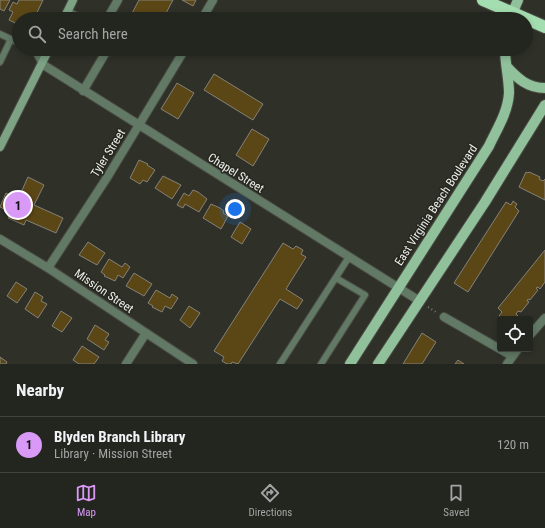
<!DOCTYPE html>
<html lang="en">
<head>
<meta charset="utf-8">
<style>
	body { margin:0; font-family:"Roboto Condensed",sans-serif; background:#2f312c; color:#f1f3f6 }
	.controls { position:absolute; right:12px; bottom:12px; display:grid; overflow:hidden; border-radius:4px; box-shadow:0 2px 6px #0003 }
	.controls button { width:36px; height:36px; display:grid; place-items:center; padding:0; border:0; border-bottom:1px solid #40423d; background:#23251f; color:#f1f3f6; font:20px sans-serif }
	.you { position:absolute; left:235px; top:209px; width:14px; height:14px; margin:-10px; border:3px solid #fff; border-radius:50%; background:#1a73e8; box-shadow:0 0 0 6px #1a73e833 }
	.badge { display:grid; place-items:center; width:26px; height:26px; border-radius:50%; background:#d99af7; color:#111; font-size:13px; font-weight:700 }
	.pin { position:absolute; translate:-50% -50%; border:2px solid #fff; box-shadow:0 1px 4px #0006 }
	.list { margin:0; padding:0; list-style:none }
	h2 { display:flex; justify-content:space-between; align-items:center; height:52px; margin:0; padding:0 16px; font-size:17px }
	h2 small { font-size:13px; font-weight:400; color:#a3a5a4 }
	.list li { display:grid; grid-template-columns:26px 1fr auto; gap:12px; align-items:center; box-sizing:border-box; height:56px; padding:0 16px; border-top:1px solid #40423d }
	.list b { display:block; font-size:15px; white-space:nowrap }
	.list p { margin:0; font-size:13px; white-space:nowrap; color:#a3a5a4 }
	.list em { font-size:13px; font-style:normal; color:#a3a5a4 }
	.icon { flex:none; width:22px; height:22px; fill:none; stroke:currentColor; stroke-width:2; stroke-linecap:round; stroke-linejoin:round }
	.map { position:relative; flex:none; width:545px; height:364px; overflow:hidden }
	.search { position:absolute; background:#23251f; box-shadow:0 2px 6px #0003; left:12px; right:12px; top:12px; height:44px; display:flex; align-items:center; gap:10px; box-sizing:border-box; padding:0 14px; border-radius:22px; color:#a3a5a4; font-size:15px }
	.sheet { height:108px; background:#23251f }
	nav { display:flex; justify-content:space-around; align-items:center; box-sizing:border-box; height:56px; border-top:1px solid #40423d; background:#23251f; font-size:11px; color:#a3a5a4 }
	nav a { display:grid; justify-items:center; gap:2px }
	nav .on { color:#d99af7 }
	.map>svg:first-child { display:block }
	.building { fill:#5b4716; stroke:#868179 }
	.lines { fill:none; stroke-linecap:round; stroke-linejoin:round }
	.lane-casing { stroke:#4a4c44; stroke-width:8 }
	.street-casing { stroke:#4a4c44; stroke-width:10 }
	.secondary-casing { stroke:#4a4c44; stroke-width:10 }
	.primary-casing { stroke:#4a4c44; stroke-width:12 }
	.highway-casing { stroke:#4a4c44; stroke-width:14 }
	.path { stroke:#7a7c75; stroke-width:2; stroke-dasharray:1 3; stroke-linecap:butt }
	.lane { stroke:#627966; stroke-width:6 }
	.street { stroke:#627966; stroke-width:8 }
	.secondary { stroke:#7da284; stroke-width:8 }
	.primary { stroke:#91c19b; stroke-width:10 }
	.highway { stroke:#a4deb0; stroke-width:12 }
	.labels { text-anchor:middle; stroke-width:3; stroke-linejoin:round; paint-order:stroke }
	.street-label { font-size:12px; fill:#edefe9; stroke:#262720 }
</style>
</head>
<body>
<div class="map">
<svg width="545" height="364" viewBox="0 0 545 364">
	<rect width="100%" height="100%" fill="#2f3129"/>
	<path class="building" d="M 0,0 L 10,0 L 4,11 L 0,9 Z
		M 19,0 L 43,0 L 34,19 L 19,19 L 19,25 L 9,20 L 13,12 L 9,10 L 13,2 L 17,4 Z
		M 139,0 L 173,0 L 166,13 L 171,16 L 170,19 L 129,19 Z
		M 182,0 L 196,0 L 193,6 Z
		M 214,74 L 263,104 L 253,120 L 204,90 Z
		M 177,83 L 194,93 L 178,119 L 161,109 Z
		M 252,129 L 269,139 L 253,166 L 236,155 Z
		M 139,160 L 148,164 L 147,165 L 155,170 L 147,182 L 143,180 L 140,184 L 130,178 Z
		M 526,172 L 528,173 L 529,172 L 540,177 L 539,179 L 543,181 L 545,179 L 545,200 L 519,187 Z
		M 163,176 L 181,185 L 172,199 L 155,188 Z
		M 28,177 L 44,185 L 34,205 L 63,218 L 56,233 L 26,220 L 24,225 L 8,218 L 11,212 L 0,207 L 6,193 L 18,199 Z
		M 193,190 L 198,192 L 207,199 L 199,212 L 185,204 L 183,208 L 177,205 L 184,193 L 189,196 Z
		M 513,201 L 517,204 L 515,207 L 519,211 L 468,292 L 454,283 L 506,202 L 511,205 Z
		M 211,204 L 220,208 L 224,211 L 223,213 L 228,216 L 221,229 L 203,218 Z
		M 240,222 L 251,229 L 242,244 L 231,237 Z
		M 88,242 L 105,253 L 97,265 L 79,255 Z
		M 283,243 L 293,249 L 296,246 L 303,250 L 301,254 L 306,257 L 286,289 L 303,300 L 297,309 L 280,299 L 238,364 L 232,362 L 231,364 L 227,364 L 222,361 L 224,357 L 214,351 Z
		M 545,250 L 545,282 L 540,289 L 538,287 L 536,288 L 538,290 L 530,300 L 528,299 L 527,301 L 529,302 L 521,312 L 518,311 L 516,314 L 518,316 L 515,319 L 511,319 L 507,316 L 505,319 L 502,319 L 499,316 L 502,312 L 498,308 Z
		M 109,259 L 122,267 L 125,263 L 130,267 L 123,278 L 118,275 L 115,281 L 104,276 L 105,275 L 101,272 Z
		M 134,273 L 152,284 L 144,296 L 126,286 Z
		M 16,282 L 27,289 L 17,303 L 7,296 Z
		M 156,290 L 170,298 L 172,294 L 178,298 L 171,309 L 165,306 L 162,312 L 152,307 L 153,306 L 148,303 Z
		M 35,292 L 43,297 L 41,301 L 47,304 L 38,318 L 25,309 Z
		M 189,306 L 200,313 L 190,328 L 180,320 Z
		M 61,311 L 72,318 L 62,332 L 52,326 Z
		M 95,325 L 109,334 L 105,340 L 109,342 L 104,350 L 87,339 Z
		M 422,333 L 436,342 L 422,364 L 403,364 Z
		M 82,346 L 99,357 L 94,364 L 79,364 L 73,360 Z
		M 0,357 L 7,362 L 6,364 L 0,364 Z
		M 458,360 L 464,364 L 455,364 Z"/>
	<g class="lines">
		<defs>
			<path id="lane" d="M 0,34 L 19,43
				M 30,49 L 36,53 L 42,64
				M 0,62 L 11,39
				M 280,364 L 349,257
				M 321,364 L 365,295 L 336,278"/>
			<path id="street" d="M 67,12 L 82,19
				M 107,19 L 118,0
				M 202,19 L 213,0
				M 103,49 L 106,52 L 121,49
				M 42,64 L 418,300
				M 83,91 L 106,52
				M 0,239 L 48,268 L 193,364
				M 48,268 L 108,176 L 185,49
				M 444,317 L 512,356
				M 530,335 L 545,318
				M 126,364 L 146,333
				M 507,364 L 518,349"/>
			<path id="secondary" d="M 64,19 L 73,0
				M 0,147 L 49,49"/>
			<path id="primary" d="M 510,19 L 518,0
				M 507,67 C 518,79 528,88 545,88
				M 350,364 L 489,146 C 497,129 508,112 509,93 C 509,78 505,64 505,49
				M 378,364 L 485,202 L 545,105"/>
			<path id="highway" d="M 483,0 L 545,27"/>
		</defs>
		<use href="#lane" class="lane-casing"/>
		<use href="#street" class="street-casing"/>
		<use href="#secondary" class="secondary-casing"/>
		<use href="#primary" class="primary-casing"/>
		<use href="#highway" class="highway-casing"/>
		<path class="path" d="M 428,307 L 436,312"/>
		<use href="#lane" class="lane"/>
		<use href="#street" class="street"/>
		<use href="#secondary" class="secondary"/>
		<use href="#primary" class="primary"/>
		<use href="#highway" class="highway"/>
	</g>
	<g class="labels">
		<g class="street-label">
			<text transform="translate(108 153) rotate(-58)" y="4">Tyler Street</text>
			<text transform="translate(236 173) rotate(32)" y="4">Chapel Street</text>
			<text transform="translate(436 205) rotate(-57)" y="4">East Virginia Beach Boulevard</text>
			<text transform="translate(104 291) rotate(34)" y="4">Mission Street</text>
		</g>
	</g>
</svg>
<div class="controls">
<button><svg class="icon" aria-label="locate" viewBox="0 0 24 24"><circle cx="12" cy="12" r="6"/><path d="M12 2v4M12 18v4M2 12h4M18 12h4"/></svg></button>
</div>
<div class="you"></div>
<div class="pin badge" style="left:18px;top:205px">1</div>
<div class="search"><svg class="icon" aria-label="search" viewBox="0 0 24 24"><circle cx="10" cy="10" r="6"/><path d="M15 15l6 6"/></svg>Search here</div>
</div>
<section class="sheet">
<h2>Nearby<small></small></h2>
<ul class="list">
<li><span class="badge">1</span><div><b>Blyden Branch Library</b><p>Library · Mission Street</p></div><em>120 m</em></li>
</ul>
</section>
<nav>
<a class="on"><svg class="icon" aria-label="map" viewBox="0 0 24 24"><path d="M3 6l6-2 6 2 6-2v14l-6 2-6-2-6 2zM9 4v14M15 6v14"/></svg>Map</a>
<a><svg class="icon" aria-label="directions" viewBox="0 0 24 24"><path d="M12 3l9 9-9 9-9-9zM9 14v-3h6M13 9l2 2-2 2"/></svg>Directions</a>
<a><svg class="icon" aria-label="saved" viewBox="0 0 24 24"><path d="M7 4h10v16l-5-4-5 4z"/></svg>Saved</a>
</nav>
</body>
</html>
